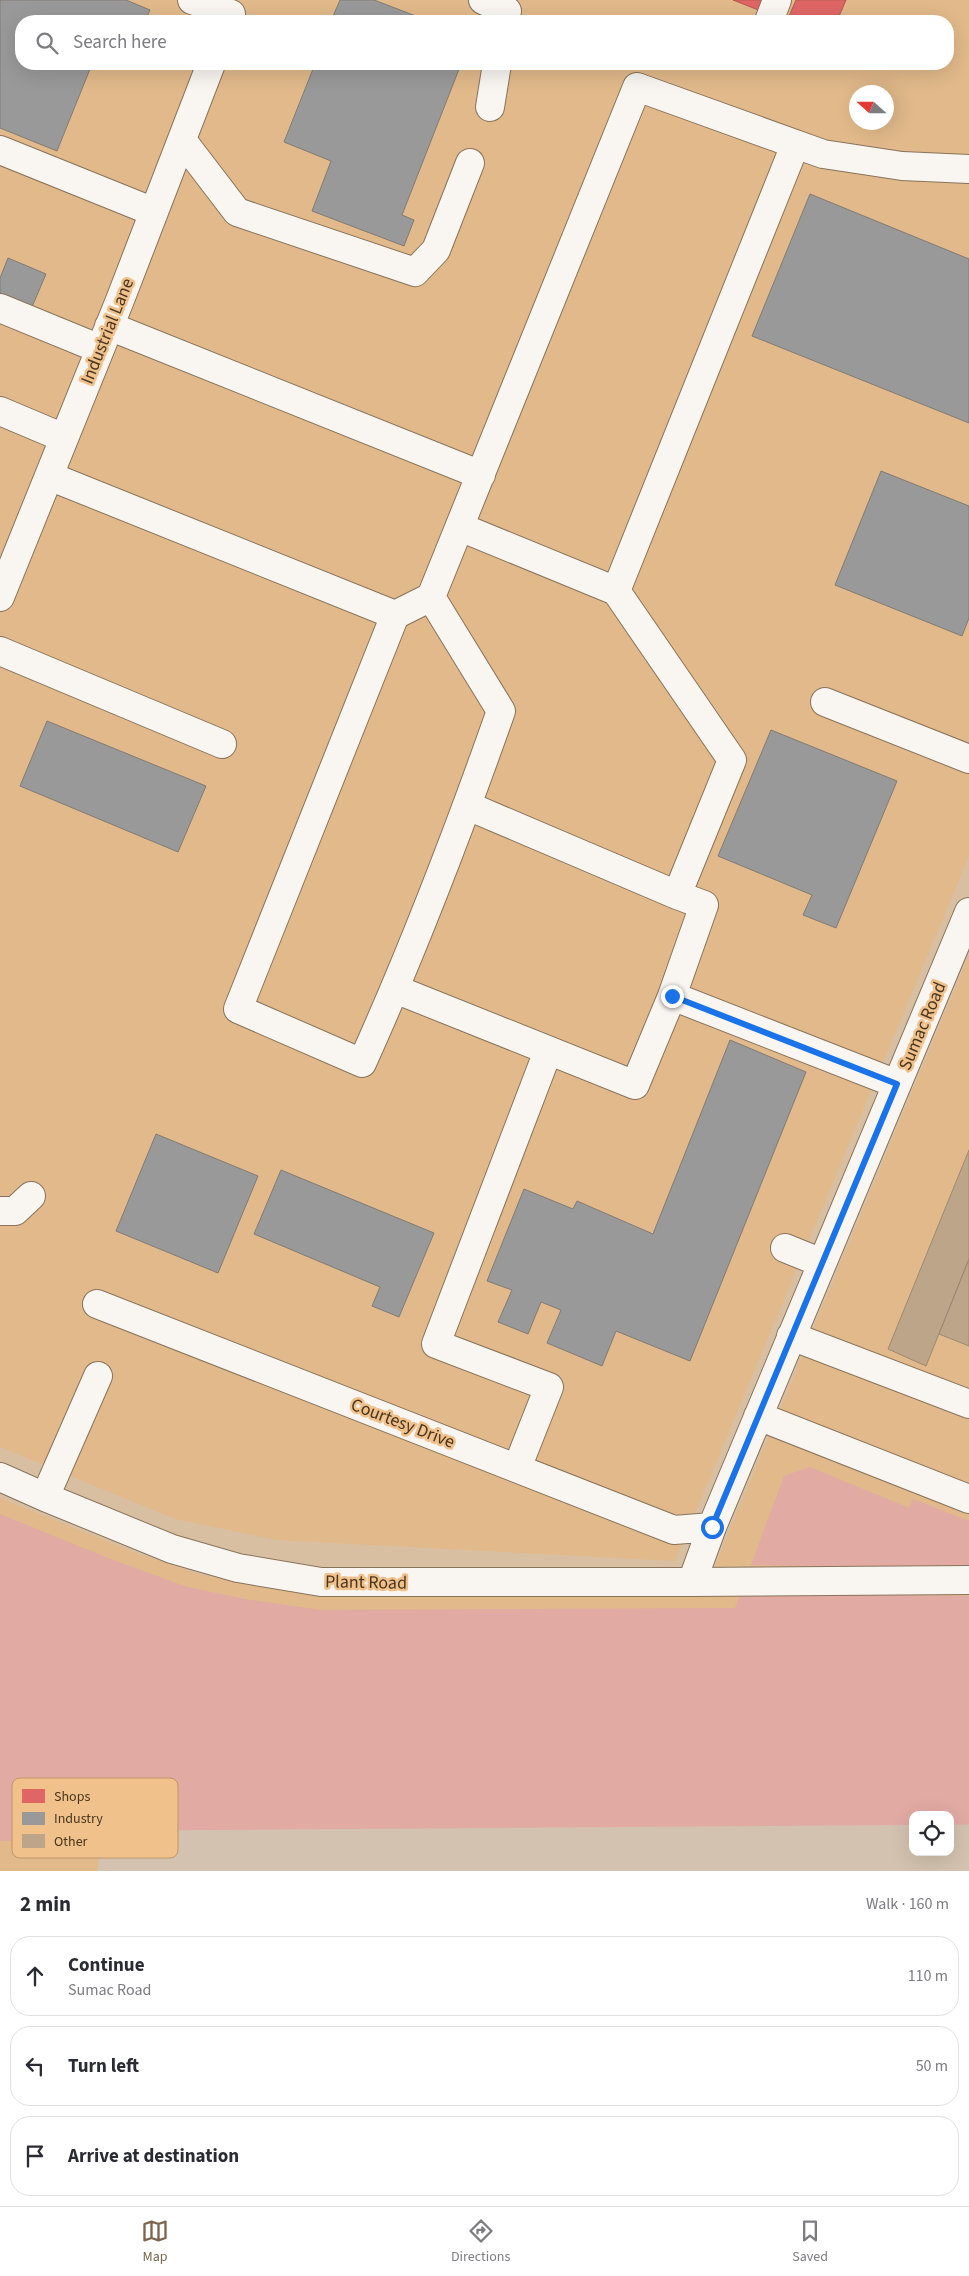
<!DOCTYPE html>
<html lang="en">
<head>
<meta charset="utf-8">
<style>
	body { margin:0; font-family:"Source Sans 3",sans-serif; background:#f2f2f3; color:#2b2b33 }
	.controls { position:absolute; right:15px; bottom:15px; display:grid; overflow:hidden; border-radius:10px; box-shadow:0 5px 20px #0002 }
	.controls button { width:45px; height:45px; display:grid; place-items:center; padding:0; border:0; border-bottom:1px solid #e1e1e2; background:#fff; color:#2b2b33; font:25px sans-serif }
	.compass { position:absolute; left:849px; top:85px; width:45px; height:45px; border-radius:50%; background:#fff; box-shadow:0 5px 20px #0002; rotate:291deg }
	.stop { position:absolute; width:15px; height:15px; margin:-11px; border:4px solid #1a73e8; border-radius:50%; background:#fff }
	.stop.end { background:#1a73e8; border-color:#fff; box-shadow:0 1px 5px #0008 }
	.list { margin:0; padding:0; list-style:none }
	h2 { display:flex; justify-content:space-between; align-items:center; height:65px; margin:0; padding:0 20px; font-size:21px }
	h2 small { font-size:16px; font-weight:400; color:#7c7c81 }
	.list li { display:grid; grid-template-columns:32px 1fr auto; gap:15px; align-items:center; box-sizing:border-box; height:80px; margin:0 10px 10px; padding:0 10px; border:1px solid #e1e1e2; border-radius:20px }
	.list b { display:block; font-size:19px; white-space:nowrap }
	.list p { margin:0; font-size:16px; white-space:nowrap; color:#7c7c81 }
	.list em { font-size:16px; font-style:normal; color:#7c7c81 }
	.icon { flex:none; width:28px; height:28px; fill:none; stroke:currentColor; stroke-width:2; stroke-linecap:round; stroke-linejoin:round }
	.map { position:relative; flex:none; width:969px; height:1871px; overflow:hidden }
	.search { position:absolute; background:#fff; box-shadow:0 5px 20px #0002; left:15px; right:15px; top:15px; height:55px; display:flex; align-items:center; gap:12px; box-sizing:border-box; padding:0 18px; border-radius:20px; color:#7c7c81; font-size:19px }
	.sheet { height:335px; background:#fff }
	nav { display:flex; justify-content:space-around; align-items:center; box-sizing:border-box; height:70px; border-top:1px solid #e1e1e2; background:#fff; font-size:14px; color:#7c7c81 }
	nav a { display:grid; justify-items:center; gap:2px }
	nav .on { color:#7b664d }
	.map>svg:first-child { display:block }
	.built { fill:#e1b98a; fill-rule:evenodd }
	.green { fill:#e1aaa3 }
	.shops { fill:#e06666; stroke:#b35851 }
	.industry { fill:#999; stroke:#817b75 }
	.lines { fill:none; stroke-linecap:round; stroke-linejoin:round }
	.taxiway { stroke:#d3c2af; stroke-width:81 }
	.building { fill:#bca588; stroke:#9e8a72 }
	.minor-casing { stroke:#88745b; stroke-width:30 }
	.minor { stroke:#f9f5f1; stroke-width:28 }
	.route { stroke:#1a73e8; stroke-width:6 }
	.labels { text-anchor:middle; stroke-width:5; stroke-linejoin:round; paint-order:stroke }
	.street-label { font-size:18px; fill:#493620; stroke:#f0c18a }
	.key { fill:#f0c18a; stroke:#be976a; stroke-width:1 }
	.key-label { font-size:14px; fill:#493620 }
</style>
</head>
<body>
<div class="map">
<svg width="969" height="1871" viewBox="0 0 969 1871">
	<rect width="100%" height="100%" fill="#d9bfa1"/>
	<path class="built" d="M 0,0 L 969,0 L 969,856 L 675,1561 L 277,1540 L 175,1519 L 0,1447 ZM 21,21 L 948,21 L 948,64 L 21,64 ZM 856,92 L 886,92 L 886,122 L 856,122 Z
		M 969,955 L 969,1871 L 0,1871 L 0,1498 L 136,1553 L 202,1575 L 283,1590 L 363,1597 L 703,1595 ZM 913,1815 L 950,1815 L 950,1852 L 913,1852 Z"/>
	<path class="green" d="M 810,1467 L 909,1508 L 913,1499 L 969,1521 L 969,1568 L 751,1565 L 784,1476 Z
		M 0,1514 L 108,1558 L 187,1587 L 250,1600 L 321,1610 L 735,1608 L 741,1593 L 969,1596 L 969,1834 L 950,1834 L 950,1815 L 913,1815 L 913,1835 L 0,1841 Z"/>
	<path class="shops" d="M 733,0 L 766,0 L 761,11 Z
		M 796,0 L 846,0 L 837,21 L 787,21 Z"/>
	<path class="industry" d="M 0,0 L 126,0 L 150,10 L 145,21 L 21,21 L 21,64 L 92,64 L 57,151 L 0,128 Z
		M 340,0 L 374,0 L 429,21 L 331,21 Z
		M 315,64 L 461,64 L 402,215 L 414,220 L 404,246 L 312,211 L 331,161 L 284,142 Z
		M 810,194 L 969,259 L 969,423 L 752,336 Z
		M 8,258 L 46,274 L 32,307 L 0,293 L 0,278 Z
		M 881,471 L 969,506 L 969,618 L 962,636 L 835,585 Z
		M 47,721 L 206,786 L 178,852 L 20,786 Z
		M 771,730 L 897,781 L 836,928 L 803,915 L 812,895 L 718,856 Z
		M 730,1040 L 806,1072 L 690,1361 L 616,1331 L 602,1366 L 547,1343 L 561,1310 L 541,1302 L 528,1334 L 498,1322 L 512,1290 L 487,1281 L 524,1189 L 573,1209 L 577,1201 L 653,1234 Z
		M 156,1134 L 258,1176 L 218,1273 L 116,1231 Z
		M 281,1170 L 434,1233 L 399,1317 L 372,1306 L 380,1287 L 254,1234 Z"/>
	<g class="lines">
		<path class="taxiway" d="M 138,1871 L 969,1865"/>
	</g>
	<path class="building" d="M 969,1150 L 969,1259 L 926,1366 L 888,1349 Z
		M 969,1259 L 969,1346 L 939,1334 Z"/>
	<g class="lines">
		<defs>
			<path id="minor" d="M 192,0 L 231,14
				M 483,0 L 507,11 L 505,21
				M 769,21 L 777,0
				M 490,107 L 497,64
				M 182,140 L 237,212 L 415,272 L 436,250 L 470,163
				M 0,150 L 154,212
				M 0,308 L 100,349
				M 109,326 L 481,475
				M 0,411 L 64,438
				M 49,476 L 395,615
				M 460,527 L 616,591 L 732,760 L 677,895 L 468,806
				M 616,591 L 795,145
				M 0,597 L 120,300 L 211,64
				M 431,597 L 501,711 C 459,830 414,948 362,1063 L 238,1009 L 395,615 L 431,597 L 637,87 L 823,154 L 902,166 L 969,169
				M 0,651 L 222,744
				M 825,702 L 969,759
				M 395,989 L 635,1085 L 672,996 L 897,1084
				M 672,996 L 704,905 L 677,895
				M 0,1211 L 15,1211 L 31,1196
				M 785,1248 L 822,1263
				M 97,1304 L 674,1530 L 712,1527
				M 791,1336 L 969,1404
				M 758,1416 L 969,1499
				M 517,1468 L 549,1387 L 436,1344 L 548,1051
				M 0,1477 L 45,1497 L 172,1549 L 238,1568 L 321,1582 L 692,1582 L 712,1527 L 969,912
				M 45,1497 L 98,1376
				M 692,1582 L 969,1580"/>
		</defs>
		<use href="#minor" class="minor-casing"/>
		<use href="#minor" class="minor"/>
	</g>
	<g class="lines">
		<path class="route" d="M 672,996 L 897,1084 L 712,1527"/>
	</g>
	<g class="labels">
		<g class="street-label">
			<text transform="translate(107 331) rotate(-68)" y="6">Industrial Lane</text>
			<text transform="translate(922 1026) rotate(-67)" y="6">Sumac Road</text>
			<text transform="translate(403 1423) rotate(21)" y="6">Courtesy Drive</text>
			<text transform="translate(366 1582) rotate(1)" y="6">Plant Road</text>
		</g>
	</g>
	<rect x="12" y="1778" width="166" height="80" rx="8" class="key"/>
	<rect x="22" y="1789" width="23" height="14" fill="#e06666"/>
	<rect x="22" y="1812" width="23" height="13" fill="#999"/>
	<rect x="22" y="1834" width="23" height="14" fill="#bca588"/>
	<g class="key-label">
		<text x="54" y="1801">Shops</text>
		<text x="54" y="1823">Industry</text>
		<text x="54" y="1846">Other</text>
	</g>
</svg>
<div class="controls">
<button><svg class="icon" aria-label="locate" viewBox="0 0 24 24"><circle cx="12" cy="12" r="6"/><path d="M12 2v4M12 18v4M2 12h4M18 12h4"/></svg></button>
</div>
<svg class="compass" viewBox="-18 -18 36 36"><path d="M0-13l5 13h-10z" fill="#e53935"/><path d="M0 13l5-13h-10z" fill="#7c7c81"/></svg>
<div class="stop" style="left:712px;top:1527px"></div>
<div class="stop end" style="left:672px;top:996px"></div>
<div class="search"><svg class="icon" aria-label="search" viewBox="0 0 24 24"><circle cx="10" cy="10" r="6"/><path d="M15 15l6 6"/></svg>Search here</div>
</div>
<section class="sheet">
<h2>2 min<small>Walk · 160 m</small></h2>
<ul class="list">
<li><svg class="icon" aria-label="ahead" viewBox="0 0 24 24"><path d="M12 20V5M6 11l6-6 6 6"/></svg><div><b>Continue</b><p>Sumac Road</p></div><em>110 m</em></li>
<li><svg class="icon" aria-label="left" viewBox="0 0 24 24"><path d="M17 20v-9H6M10 6l-5 5 5 5"/></svg><div><b>Turn left</b></div><em>50 m</em></li>
<li><svg class="icon" aria-label="arrive" viewBox="0 0 24 24"><path d="M6 21V4h12l-3 4 3 4H6"/></svg><div><b>Arrive at destination</b></div></li>
</ul>
</section>
<nav>
<a class="on"><svg class="icon" aria-label="map" viewBox="0 0 24 24"><path d="M3 6l6-2 6 2 6-2v14l-6 2-6-2-6 2zM9 4v14M15 6v14"/></svg>Map</a>
<a><svg class="icon" aria-label="directions" viewBox="0 0 24 24"><path d="M12 3l9 9-9 9-9-9zM9 14v-3h6M13 9l2 2-2 2"/></svg>Directions</a>
<a><svg class="icon" aria-label="saved" viewBox="0 0 24 24"><path d="M7 4h10v16l-5-4-5 4z"/></svg>Saved</a>
</nav>
</body>
</html>
